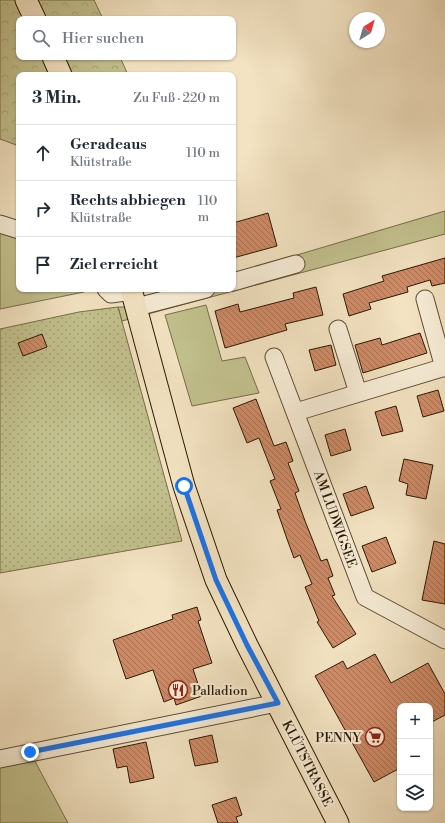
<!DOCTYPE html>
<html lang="de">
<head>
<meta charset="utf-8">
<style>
	body { margin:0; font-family:"Libre Bodoni",serif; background:#f6f6f7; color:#1f2937 }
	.controls { position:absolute; right:12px; bottom:12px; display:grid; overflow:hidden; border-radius:8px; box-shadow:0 1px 3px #0004 }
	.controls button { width:36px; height:36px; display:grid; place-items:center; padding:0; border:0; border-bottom:1px solid #e0e1e3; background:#fff; color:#1f2937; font:20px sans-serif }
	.compass { position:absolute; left:349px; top:12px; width:36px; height:36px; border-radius:50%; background:#fff; box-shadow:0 1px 3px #0004; rotate:37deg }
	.stop { position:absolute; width:12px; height:12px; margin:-9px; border:3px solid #1a73e8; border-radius:50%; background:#fff }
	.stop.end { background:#1a73e8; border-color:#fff; box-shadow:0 1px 4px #0008 }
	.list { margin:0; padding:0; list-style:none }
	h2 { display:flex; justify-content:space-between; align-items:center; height:52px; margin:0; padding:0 16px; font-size:17px }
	h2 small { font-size:13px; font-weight:400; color:#747a83 }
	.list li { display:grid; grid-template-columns:26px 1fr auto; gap:12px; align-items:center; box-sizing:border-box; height:56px; padding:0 16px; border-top:1px solid #e0e1e3 }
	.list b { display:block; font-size:15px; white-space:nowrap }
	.list p { margin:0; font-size:13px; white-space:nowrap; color:#747a83 }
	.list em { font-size:13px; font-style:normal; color:#747a83 }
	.icon { flex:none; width:22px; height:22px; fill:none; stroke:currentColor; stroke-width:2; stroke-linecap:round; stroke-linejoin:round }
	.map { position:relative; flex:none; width:445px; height:823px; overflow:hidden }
	.search { position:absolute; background:#fff; box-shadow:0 1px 3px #0004; left:16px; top:16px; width:220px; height:44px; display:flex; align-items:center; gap:10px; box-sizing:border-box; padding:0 14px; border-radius:8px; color:#747a83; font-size:15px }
	.panel { position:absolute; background:#fff; box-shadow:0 1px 3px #0004; left:16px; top:72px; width:220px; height:220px; border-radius:8px }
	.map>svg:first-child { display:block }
	.green { fill:#c2c18e; stroke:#766d48 }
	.forest { fill:url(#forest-crowns); stroke:#766d48 }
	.garden { fill:url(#garden-dots); stroke:#766d48 }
	.building { fill:url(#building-back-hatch); stroke:#291901 }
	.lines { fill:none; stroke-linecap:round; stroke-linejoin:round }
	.minor-casing { stroke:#5c4c31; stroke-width:19 }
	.major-casing { stroke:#291901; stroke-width:23 }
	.minor { stroke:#f7edd7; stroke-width:17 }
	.major { stroke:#f3e3c2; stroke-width:21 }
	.route { stroke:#1a73e8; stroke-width:5 }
	.labels { text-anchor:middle; stroke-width:4; stroke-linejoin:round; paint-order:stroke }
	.street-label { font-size:13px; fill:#291901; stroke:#f7edd7 }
	.poi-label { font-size:13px; fill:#291901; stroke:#f7edd7; text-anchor:start }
</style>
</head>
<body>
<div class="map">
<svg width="445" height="823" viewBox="0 0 445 823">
	<defs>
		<pattern id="forest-crowns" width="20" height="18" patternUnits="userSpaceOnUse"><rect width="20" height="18" fill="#c2c18e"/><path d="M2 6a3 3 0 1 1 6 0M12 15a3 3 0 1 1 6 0" fill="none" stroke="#a7a579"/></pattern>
		<pattern id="garden-dots" width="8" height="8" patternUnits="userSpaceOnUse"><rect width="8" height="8" fill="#c2c18e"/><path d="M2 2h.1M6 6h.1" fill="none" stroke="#a7a579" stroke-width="1.8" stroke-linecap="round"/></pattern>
		<pattern id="building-back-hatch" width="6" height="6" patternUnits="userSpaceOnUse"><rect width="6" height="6" fill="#ce8b67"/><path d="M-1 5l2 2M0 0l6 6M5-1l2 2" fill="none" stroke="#a77152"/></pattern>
	</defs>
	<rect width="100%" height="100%" fill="#f3e3c2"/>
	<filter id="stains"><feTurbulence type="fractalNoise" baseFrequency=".005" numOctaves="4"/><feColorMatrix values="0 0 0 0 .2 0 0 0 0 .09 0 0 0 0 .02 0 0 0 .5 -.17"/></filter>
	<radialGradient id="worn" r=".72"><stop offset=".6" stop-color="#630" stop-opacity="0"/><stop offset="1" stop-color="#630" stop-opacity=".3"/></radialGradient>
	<path class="green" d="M 445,211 L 445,234 L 122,321 L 118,307 L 137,307 L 189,289 L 233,289 L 233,274 Z
		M 0,226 L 19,235 L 19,289 L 83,289 L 84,292 L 0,309 Z
		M 206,305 L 222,361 L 245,357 L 259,393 L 192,406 L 165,315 Z
		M 30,752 L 68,823 L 0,823 L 0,759 Z"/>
	<path class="forest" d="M 0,0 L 94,0 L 103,19 L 19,19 L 19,57 L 120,57 L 128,75 L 19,75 L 19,146 L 0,139 Z"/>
	<path class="garden" d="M 118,307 L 182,541 L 0,573 L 0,329 L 79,312 Z"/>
	<path class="building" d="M 268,213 L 277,246 L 233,258 L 233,223 Z
		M 445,258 L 445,283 L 432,286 L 430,280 L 407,287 L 408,292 L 369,303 L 371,309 L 349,316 L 343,294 L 384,281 L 382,276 Z
		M 316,287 L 323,315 L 285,324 L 287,330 L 225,348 L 215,311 L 238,304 L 240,312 L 294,298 L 293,293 Z
		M 420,333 L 427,353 L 363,373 L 355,345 L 380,338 L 382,345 Z
		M 42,334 L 47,347 L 23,356 L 18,343 Z
		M 331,345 L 336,365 L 315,371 L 309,350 Z
		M 438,390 L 444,411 L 423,417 L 417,396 Z
		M 256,399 L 274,446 L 286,442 L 293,461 L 288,463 L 299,491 L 295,493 L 305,521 L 321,561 L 327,559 L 333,576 L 328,578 L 335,595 L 332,596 L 356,634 L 333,648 L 317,622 L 319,621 L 305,587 L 312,584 L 300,555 L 294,558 L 287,539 L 277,510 L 281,509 L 270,481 L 275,479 L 259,438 L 247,443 L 233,408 Z
		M 396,406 L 403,431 L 382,436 L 375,412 Z
		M 345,429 L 351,450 L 331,456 L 325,435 Z
		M 404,459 L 433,465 L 426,499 L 406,495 L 408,484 L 399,481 Z
		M 366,486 L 374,508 L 351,516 L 343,494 Z
		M 386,537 L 396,563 L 372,572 L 362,546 Z
		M 434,541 L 445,544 L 445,604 L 422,600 Z
		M 197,607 L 201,620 L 198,621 L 212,663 L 193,669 L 202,696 L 176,705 L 174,698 L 164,702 L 153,670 L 126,679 L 113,640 L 173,619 L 172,615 Z
		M 375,654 L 391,683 L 428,663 L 445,694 L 445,715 L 430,723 L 430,706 L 400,706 L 400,768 L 374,782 L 315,676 L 343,661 L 347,669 Z
		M 212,735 L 218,762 L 195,766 L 189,740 Z
		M 146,742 L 154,778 L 130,783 L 127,766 L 117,768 L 113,749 Z
		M 236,797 L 242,815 L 236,817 L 238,823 L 218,823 L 212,805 Z"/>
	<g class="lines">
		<defs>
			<path id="minor" d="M 0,224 L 19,230
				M 233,282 L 296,264
				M 106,289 L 111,294 L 132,291
				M 425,299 L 444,368
				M 137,307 L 206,289
				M 338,329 L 358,393
				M 274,357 L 365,597 L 445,640
				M 296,412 L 445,367
				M 0,759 L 277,703"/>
			<path id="major" d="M 26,0 L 35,19
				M 53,57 L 61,75
				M 131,289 L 184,486 L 216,580 L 247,645 L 338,823"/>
		</defs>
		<use href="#minor" class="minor-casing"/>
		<use href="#major" class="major-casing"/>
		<use href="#minor" class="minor"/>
		<use href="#major" class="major"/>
	</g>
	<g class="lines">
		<path class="route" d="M 30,752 L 278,703 L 247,645 L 216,580 L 184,486"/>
	</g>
	<defs>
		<symbol id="restaurant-ring" viewBox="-11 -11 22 22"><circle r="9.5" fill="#f7edd7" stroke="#8f2418" stroke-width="1.5"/><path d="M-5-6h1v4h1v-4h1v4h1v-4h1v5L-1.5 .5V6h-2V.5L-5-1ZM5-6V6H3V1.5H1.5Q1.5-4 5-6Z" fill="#8f2418"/></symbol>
		<symbol id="supermarket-ring" viewBox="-11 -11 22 22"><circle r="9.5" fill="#f7edd7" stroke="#8f2418" stroke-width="1.5"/><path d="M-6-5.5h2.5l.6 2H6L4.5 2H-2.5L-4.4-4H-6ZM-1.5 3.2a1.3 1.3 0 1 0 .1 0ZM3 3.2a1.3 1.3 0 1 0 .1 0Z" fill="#8f2418"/></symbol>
	</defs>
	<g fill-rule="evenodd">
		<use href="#restaurant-ring" x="167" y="679" width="22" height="22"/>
		<use href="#supermarket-ring" x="364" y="726" width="22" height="22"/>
	</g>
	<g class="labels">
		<g class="street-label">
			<text transform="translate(336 519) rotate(70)" y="5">AM LUDWIGSEE</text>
			<text transform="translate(308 763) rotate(63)" y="5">KLÜTSTRASSE</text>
		</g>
		<g class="poi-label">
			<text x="192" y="695">Palladion</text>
			<text x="361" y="742" text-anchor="end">PENNY</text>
		</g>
	</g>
	<rect width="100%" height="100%" filter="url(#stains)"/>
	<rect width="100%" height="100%" fill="url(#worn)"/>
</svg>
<div class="controls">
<button>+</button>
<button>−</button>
<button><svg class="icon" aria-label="layers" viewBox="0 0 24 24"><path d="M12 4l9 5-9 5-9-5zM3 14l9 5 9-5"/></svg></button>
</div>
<svg class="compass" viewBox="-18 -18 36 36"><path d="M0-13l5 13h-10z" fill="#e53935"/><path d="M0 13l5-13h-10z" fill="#747a83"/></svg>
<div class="stop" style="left:184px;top:486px"></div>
<div class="stop end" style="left:30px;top:752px"></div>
<div class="search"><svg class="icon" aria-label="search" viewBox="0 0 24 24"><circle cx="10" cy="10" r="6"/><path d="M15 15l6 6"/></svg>Hier suchen</div>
<section class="panel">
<h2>3 Min.<small>Zu Fuß · 220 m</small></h2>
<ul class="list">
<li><svg class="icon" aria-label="ahead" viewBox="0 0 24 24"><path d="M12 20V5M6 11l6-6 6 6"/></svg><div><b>Geradeaus</b><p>Klütstraße</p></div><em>110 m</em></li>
<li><svg class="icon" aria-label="right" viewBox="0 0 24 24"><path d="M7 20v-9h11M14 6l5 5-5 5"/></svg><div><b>Rechts abbiegen</b><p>Klütstraße</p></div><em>110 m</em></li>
<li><svg class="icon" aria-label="arrive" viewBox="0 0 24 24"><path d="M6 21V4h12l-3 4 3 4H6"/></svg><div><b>Ziel erreicht</b></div></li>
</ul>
</section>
</div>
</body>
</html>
